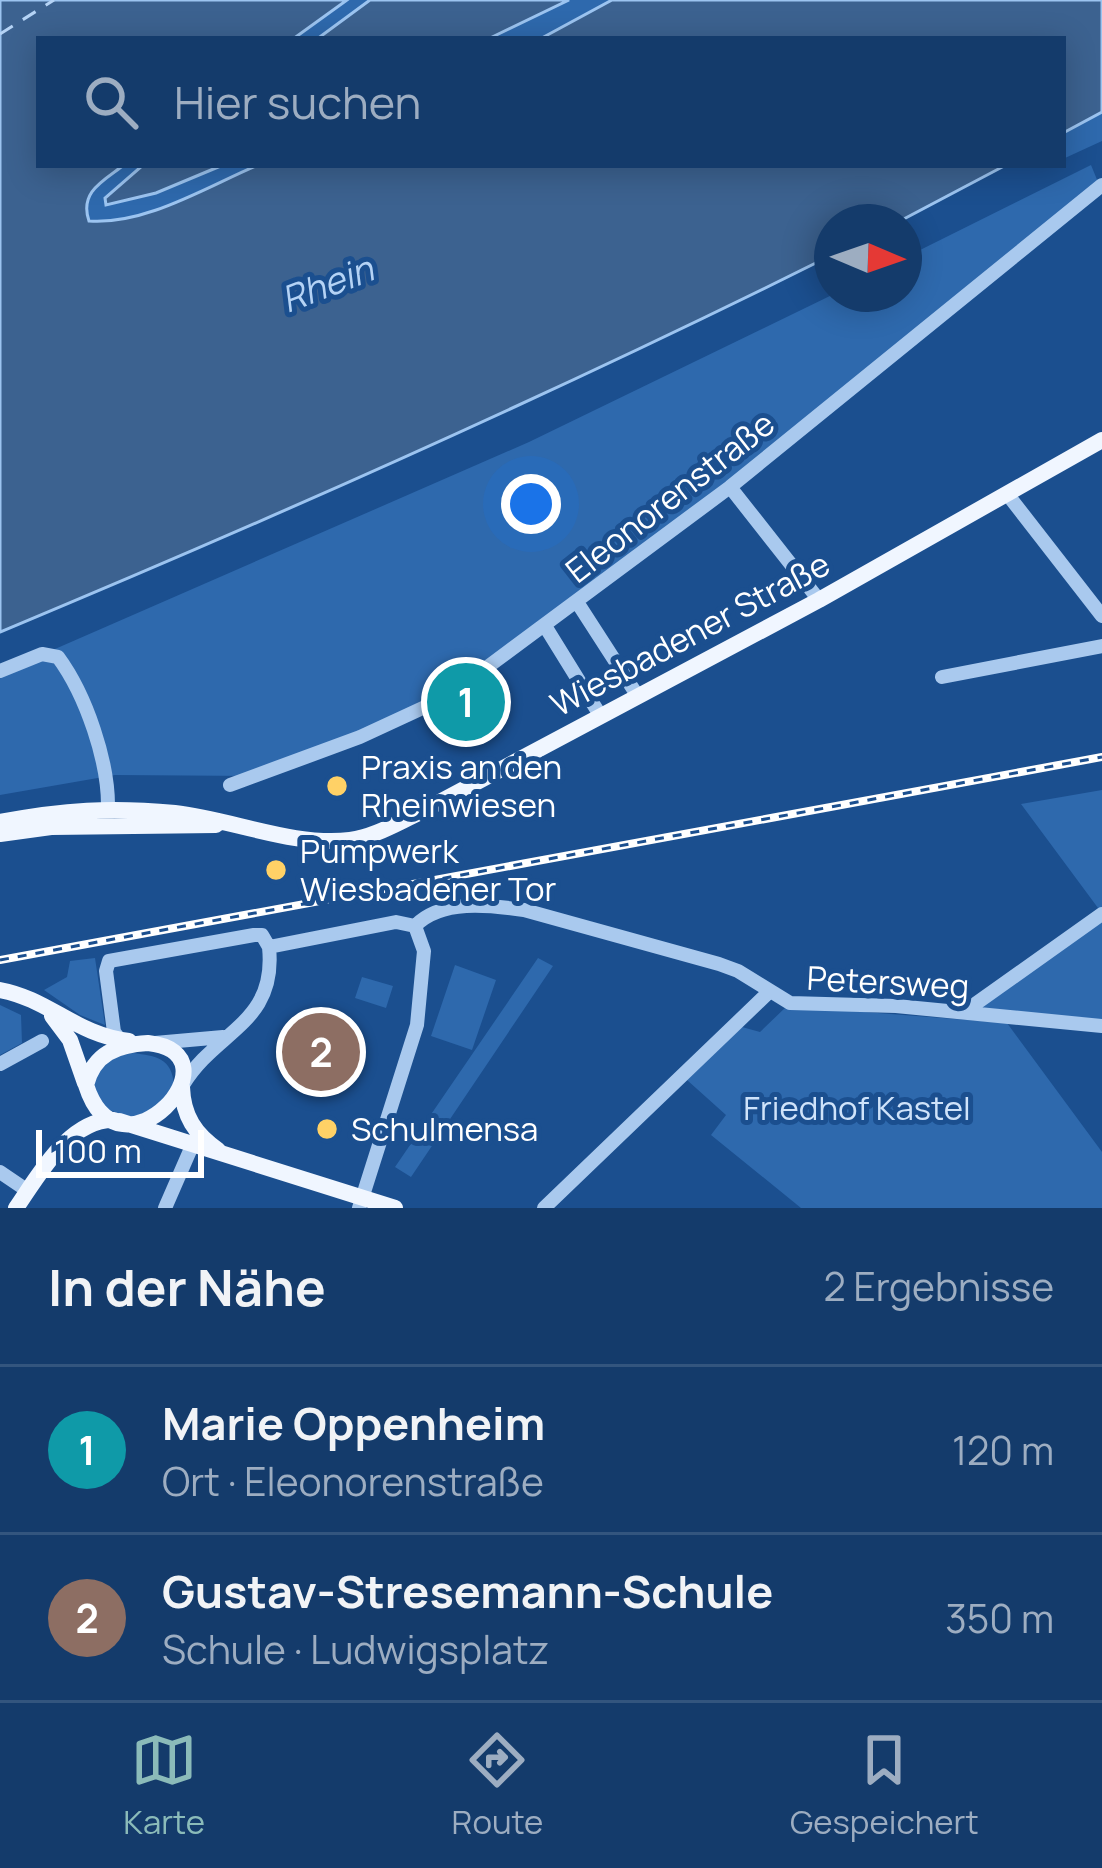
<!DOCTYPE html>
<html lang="de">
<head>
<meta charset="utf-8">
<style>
	body { margin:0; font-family:Manrope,sans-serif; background:#1d4271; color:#f1f3f6 }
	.compass { position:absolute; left:814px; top:204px; width:108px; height:108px; border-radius:50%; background:#143b6b; box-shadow:0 6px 30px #0003; rotate:92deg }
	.scale { position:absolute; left:36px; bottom:30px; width:168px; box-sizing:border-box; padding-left:12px; border:6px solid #fff; border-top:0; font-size:33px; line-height:42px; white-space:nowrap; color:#fff; -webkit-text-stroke:9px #1b4f8f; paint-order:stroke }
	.you { position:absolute; left:531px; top:504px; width:42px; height:42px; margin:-30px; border:9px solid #fff; border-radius:50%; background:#1a73e8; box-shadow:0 0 0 18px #1a73e833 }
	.badge { display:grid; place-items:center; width:78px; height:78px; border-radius:50%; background:#8bbbb9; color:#fff; font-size:39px; font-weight:700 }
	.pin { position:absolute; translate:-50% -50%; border:6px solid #fff; box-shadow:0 3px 12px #0006 }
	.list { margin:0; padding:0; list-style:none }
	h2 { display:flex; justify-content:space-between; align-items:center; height:156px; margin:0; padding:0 48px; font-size:51px }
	h2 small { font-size:39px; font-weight:400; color:#9dadc1 }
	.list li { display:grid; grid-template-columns:78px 1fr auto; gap:36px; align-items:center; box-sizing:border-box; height:168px; padding:0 48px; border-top:3px solid #33557e }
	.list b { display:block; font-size:45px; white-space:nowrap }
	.list p { margin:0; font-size:39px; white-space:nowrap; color:#9dadc1 }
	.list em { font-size:39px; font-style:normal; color:#9dadc1 }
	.icon { flex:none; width:66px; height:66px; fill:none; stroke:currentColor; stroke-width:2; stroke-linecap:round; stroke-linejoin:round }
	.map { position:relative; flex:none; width:1102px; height:1208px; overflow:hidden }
	.search { position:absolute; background:#143b6b; box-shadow:0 6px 30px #0003; left:36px; right:36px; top:36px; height:132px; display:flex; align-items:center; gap:30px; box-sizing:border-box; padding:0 42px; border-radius:0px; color:#9dadc1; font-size:45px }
	.sheet { height:492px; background:#143b6b }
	nav { display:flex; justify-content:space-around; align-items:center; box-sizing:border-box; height:168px; border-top:3px solid #33557e; background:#143b6b; font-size:33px; color:#9dadc1 }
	nav a { display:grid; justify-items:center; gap:6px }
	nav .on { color:#8bbbb9 }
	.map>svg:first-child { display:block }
	.green { fill:#2e69ad }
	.water { fill:#3c6290; stroke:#9cc4f0; stroke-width:3 }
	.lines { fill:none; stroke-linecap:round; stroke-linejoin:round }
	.ferry { stroke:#b5d3f5; stroke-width:3; stroke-dasharray:15 12; stroke-linecap:butt }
	.minor { stroke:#a9c9ee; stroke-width:14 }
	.major { stroke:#f0f6ff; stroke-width:16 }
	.rail-casing { stroke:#fff; stroke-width:8 }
	.rail { stroke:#1b4f8f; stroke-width:3; stroke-dasharray:9; stroke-linecap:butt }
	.poi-dot { fill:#ffd166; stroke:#1b4f8f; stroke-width:4.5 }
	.labels { text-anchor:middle; stroke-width:10; stroke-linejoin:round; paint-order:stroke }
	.street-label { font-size:33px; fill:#fff; stroke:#1b4f8f }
	.poi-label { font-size:33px; fill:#fff; stroke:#1b4f8f; text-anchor:start }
	.park-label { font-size:33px; fill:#cfe3fa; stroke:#1b4f8f }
	.water-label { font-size:36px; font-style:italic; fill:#b5d3f5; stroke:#1b4f8f }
</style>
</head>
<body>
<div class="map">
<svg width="1102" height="1208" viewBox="0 0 1102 1208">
	<rect width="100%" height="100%" fill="#1b4f8f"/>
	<path class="green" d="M 347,0 L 370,0 L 317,39 L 293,39 Z
		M 569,0 L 612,0 L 540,39 L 488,39 Z
		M 1102,112 L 1102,141 L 1065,158 L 1063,133 Z
		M 124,165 L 143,165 L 105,197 L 156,193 L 223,165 L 258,165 C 206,187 146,225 88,221 C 80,192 103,181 124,165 Z
		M 1091,165 L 1100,187 L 730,487 L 427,706 L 259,776 L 115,775 L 0,795 L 0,673 L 529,442 L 834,294 L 904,294 L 904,258 Z
		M 1102,790 L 1102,1021 L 974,1010 L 1101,912 L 1021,804 Z
		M 95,958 L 105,1025 L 80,1015 L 44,990 L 67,977 L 70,961 Z
		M 538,958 L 553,966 L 411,1177 L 395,1167 Z
		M 455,965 L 496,980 L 472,1050 L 431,1036 Z
		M 362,977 L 393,986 L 386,1008 L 355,998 Z
		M 0,1005 L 21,1015 L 22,1043 L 0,1055 Z
		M 787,1006 L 1007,1023 L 1102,1152 L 1102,1208 L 801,1208 L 711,1135 L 726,1115 L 687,1080 L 742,1027 L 760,1032 Z
		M 133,1053 C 156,1056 172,1058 174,1085 L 159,1107 L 130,1118 L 102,1107 L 92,1079 C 100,1062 115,1056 133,1053 Z"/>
	<path class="water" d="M 0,0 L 347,0 L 293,39 L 39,39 L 39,165 L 124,165 C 103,181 79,192 89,221 C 146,225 206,187 258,165 L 1006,165 L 898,222 L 832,222 L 832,255 C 559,391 281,515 0,632 Z
		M 370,0 L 569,0 L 488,39 L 317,39 Z
		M 612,0 L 1102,0 L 1102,112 L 1063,133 L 1063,39 L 540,39 Z
		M 143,165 L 223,165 L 156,193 L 106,205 L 105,198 Z"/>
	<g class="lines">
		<path class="ferry" d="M 0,34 L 54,0"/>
		<path class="minor" d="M 730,487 L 819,600
			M 1008,495 L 1102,616
			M 577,602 L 637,695
			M 545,626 L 600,715
			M 0,671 L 42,654 L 58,657 C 86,695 109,762 108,809
			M 942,677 L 1102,646
			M 230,785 L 360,737 L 427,706 L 478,674 L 730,487 L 1102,185
			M 415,926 C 441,899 489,905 524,910 L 719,964 L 738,971 L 790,1003 L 896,1006 L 1102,1026
			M 269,947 L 396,922 L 415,926
			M 964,1012 L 1102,914
			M 120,1040 L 114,1032 L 106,971 L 109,961 L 254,935 L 262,935 L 269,947
			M 155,1043 L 223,1037
			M 0,1064 L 42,1041
			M 183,1085 C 216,1030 277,1024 269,947
			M 0,1172 L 28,1191
			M 165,1208 L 192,1146
			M 359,1208 L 417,1025 L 424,951 L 415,926
			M 544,1208 L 769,992"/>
		<path class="major" d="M 0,822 C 64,810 110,807 175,813 C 230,819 294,847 350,840 C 374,837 397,823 419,813 L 819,600 L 1102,440
			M 0,834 L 51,827 L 216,825
			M 0,990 C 49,999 76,1035 129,1041
			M 52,1016 L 70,1040 L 85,1083
			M 148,1043 C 244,1053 119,1190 86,1085 C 94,1053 117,1045 148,1043 Z
			M 182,1087 C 183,1116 195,1134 218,1150
			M 119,1121 L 395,1208
			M 16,1208 C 39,1175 69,1119 114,1120"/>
		<defs>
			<path id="rail" d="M 0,960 L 1102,757"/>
		</defs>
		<use href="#rail" class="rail-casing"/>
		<use href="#rail" class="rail"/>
	</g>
	<g class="poi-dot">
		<circle cx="337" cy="786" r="12"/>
		<circle cx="276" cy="870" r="12"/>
		<circle cx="327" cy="1129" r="12"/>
	</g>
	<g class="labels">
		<g class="street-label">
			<text transform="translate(670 497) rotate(-38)" y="12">Eleonorenstraße</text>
			<text transform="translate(690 634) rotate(-28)" y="12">Wiesbadener Straße</text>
			<text transform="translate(888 982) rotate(3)" y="12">Petersweg</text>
		</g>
		<g class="poi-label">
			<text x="361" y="779">Praxis an den<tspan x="361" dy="38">Rheinwiesen</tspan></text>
			<text x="300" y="863">Pumpwerk<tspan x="300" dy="38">Wiesbadener Tor</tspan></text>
			<text x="351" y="1141">Schulmensa</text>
		</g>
		<g class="park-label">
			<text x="857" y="1120">Friedhof Kastel</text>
		</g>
		<g class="water-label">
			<text transform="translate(327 284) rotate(-21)" y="13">Rhein</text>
		</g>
	</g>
</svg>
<svg class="compass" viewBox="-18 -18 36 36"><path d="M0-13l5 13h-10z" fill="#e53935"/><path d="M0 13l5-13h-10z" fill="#9dadc1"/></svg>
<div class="scale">100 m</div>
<div class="you"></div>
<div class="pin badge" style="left:466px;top:702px;background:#0f9aa8">1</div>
<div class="pin badge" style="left:321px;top:1052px;background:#8d6e63">2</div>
<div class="search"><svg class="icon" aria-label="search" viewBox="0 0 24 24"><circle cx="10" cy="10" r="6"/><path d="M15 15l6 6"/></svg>Hier suchen</div>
</div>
<section class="sheet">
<h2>In der Nähe<small>2 Ergebnisse</small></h2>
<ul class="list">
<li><span class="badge" style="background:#0f9aa8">1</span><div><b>Marie Oppenheim</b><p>Ort · Eleonorenstraße</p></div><em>120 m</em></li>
<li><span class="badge" style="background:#8d6e63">2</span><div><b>Gustav-Stresemann-Schule</b><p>Schule · Ludwigsplatz</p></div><em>350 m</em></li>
</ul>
</section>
<nav>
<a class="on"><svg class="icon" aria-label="map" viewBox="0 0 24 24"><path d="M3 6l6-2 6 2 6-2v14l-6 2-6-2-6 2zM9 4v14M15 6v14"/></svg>Karte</a>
<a><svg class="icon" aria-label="directions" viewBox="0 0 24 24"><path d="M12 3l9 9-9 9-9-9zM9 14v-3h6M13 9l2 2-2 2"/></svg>Route</a>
<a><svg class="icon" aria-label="saved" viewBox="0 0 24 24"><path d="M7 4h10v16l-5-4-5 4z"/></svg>Gespeichert</a>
</nav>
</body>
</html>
